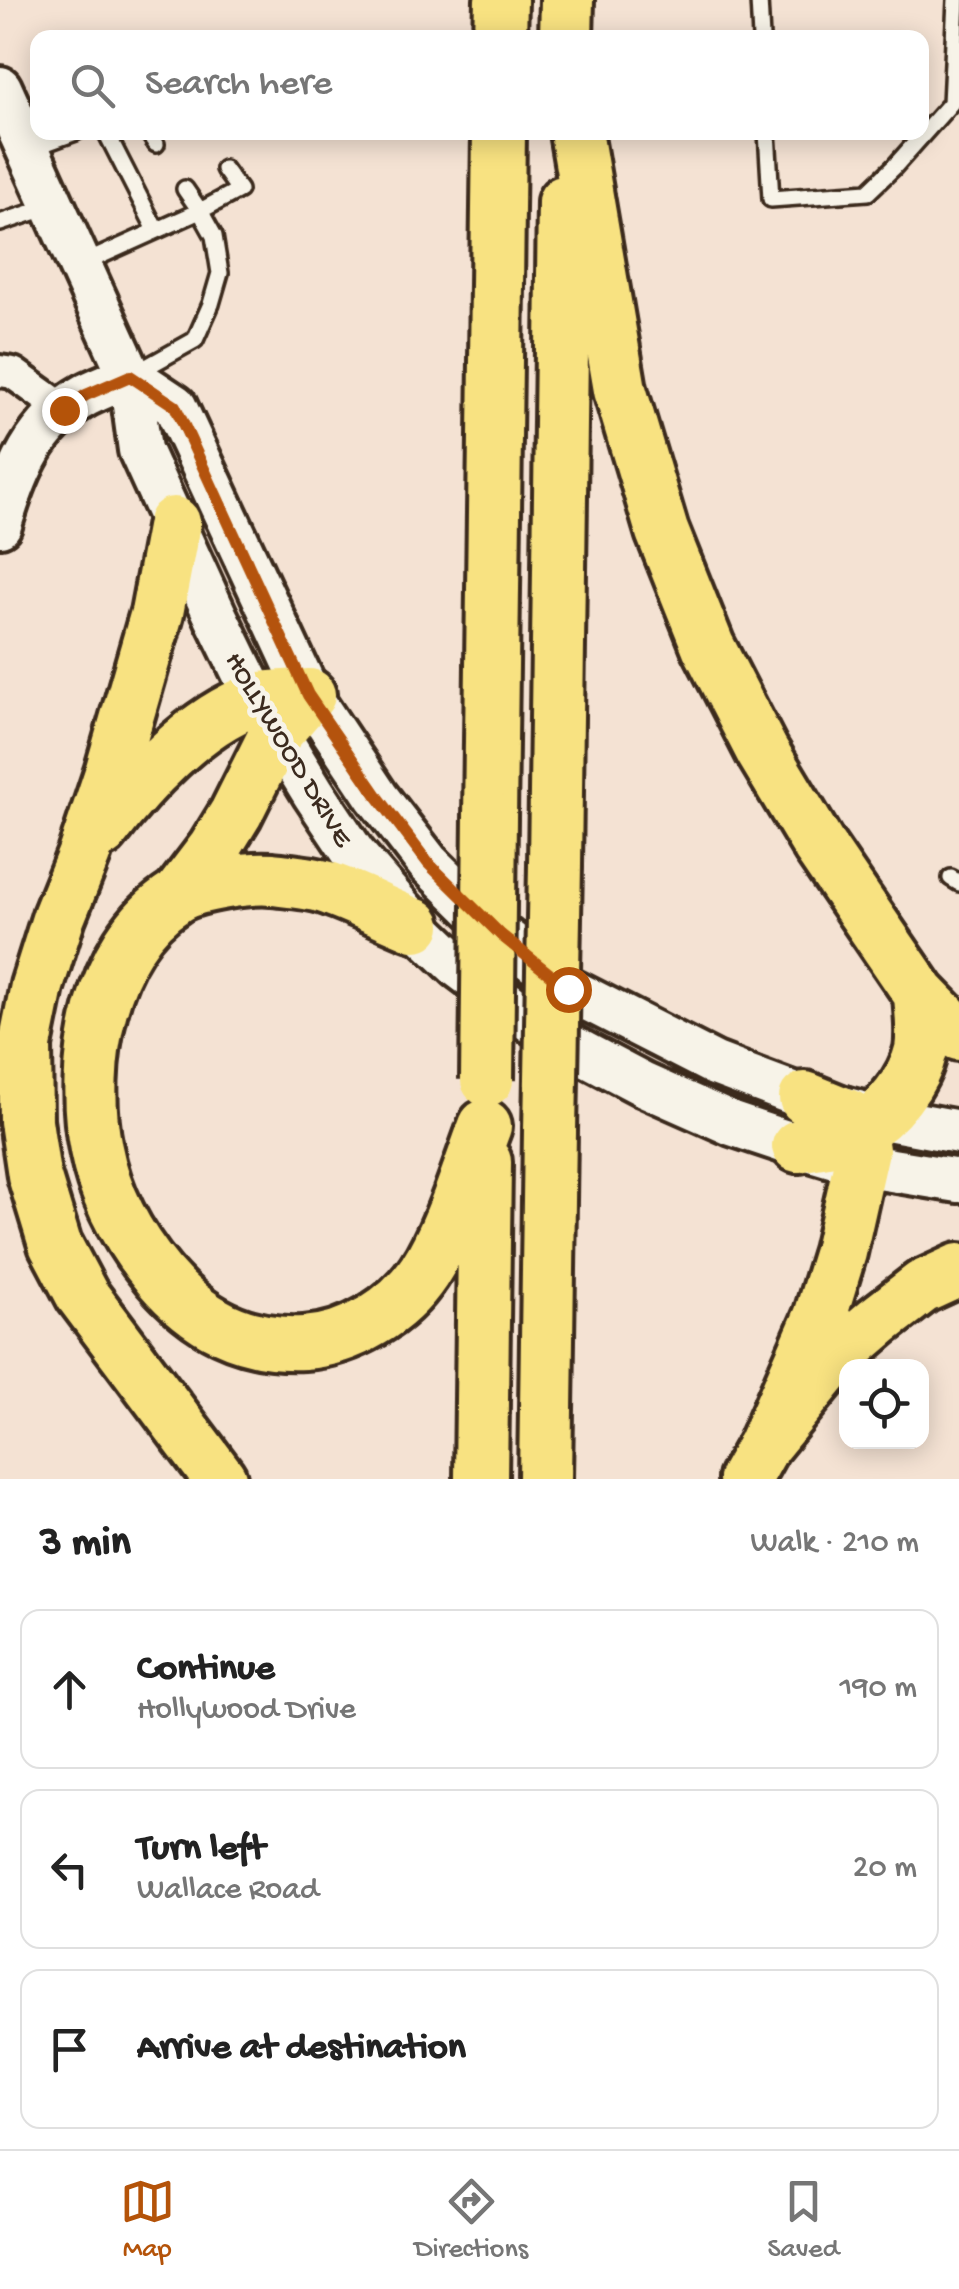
<!DOCTYPE html>
<html lang="en">
<head>
<meta charset="utf-8">
<style>
	body { margin:0; font-family:"Gochi Hand",sans-serif; background:#f2f2f2; color:#222 }
	.controls { position:absolute; right:30px; bottom:30px; display:grid; overflow:hidden; border-radius:20px; box-shadow:0 5px 25px #0003 }
	.controls button { width:90px; height:90px; display:grid; place-items:center; padding:0; border:0; border-bottom:2px solid #e0e0e0; background:#fff; color:#222; font:50px sans-serif }
	.stop { position:absolute; width:30px; height:30px; margin:-22px; border:8px solid #b45309; border-radius:50%; background:#fff }
	.stop.end { background:#b45309; border-color:#fff; box-shadow:0 2px 10px #0008 }
	.list { margin:0; padding:0; list-style:none }
	h2 { display:flex; justify-content:space-between; align-items:center; height:130px; margin:0; padding:0 40px; font-size:42px }
	h2 small { font-size:32px; font-weight:400; color:#767676 }
	.list li { display:grid; grid-template-columns:65px 1fr auto; gap:30px; align-items:center; box-sizing:border-box; height:160px; margin:0 20px 20px; padding:0 20px; border:2px solid #e0e0e0; border-radius:20px }
	.list b { display:block; font-size:38px; white-space:nowrap }
	.list p { margin:0; font-size:32px; white-space:nowrap; color:#767676 }
	.list em { font-size:32px; font-style:normal; color:#767676 }
	.icon { flex:none; width:55px; height:55px; fill:none; stroke:currentColor; stroke-width:2; stroke-linecap:round; stroke-linejoin:round }
	.map { position:relative; flex:none; width:959px; height:1479px; overflow:hidden }
	.search { position:absolute; background:#fff; box-shadow:0 5px 25px #0003; left:30px; right:30px; top:30px; height:110px; display:flex; align-items:center; gap:25px; box-sizing:border-box; padding:0 35px; border-radius:20px; color:#767676; font-size:38px }
	.sheet { height:670px; background:#fff }
	nav { display:flex; justify-content:space-around; align-items:center; box-sizing:border-box; height:140px; border-top:2px solid #e0e0e0; background:#fff; font-size:28px; color:#767676 }
	nav a { display:grid; justify-items:center; gap:5px }
	nav .on { color:#b45309 }
	.map>svg:first-child { display:block }
	.lines { fill:none; stroke-linecap:round; stroke-linejoin:round }
	.lane-casing { stroke:#3b2a1e; stroke-width:22 }
	.street-casing { stroke:#3b2a1e; stroke-width:38 }
	.secondary-casing { stroke:#3b2a1e; stroke-width:50 }
	.highway-casing { stroke:#3b2a1e; stroke-width:60 }
	.lane { stroke:#f7f3e8; stroke-width:15 }
	.street { stroke:#f7f3e8; stroke-width:30 }
	.secondary { stroke:#f7f3e8; stroke-width:42 }
	.highway { stroke:#f8e281; stroke-width:52 }
	.highway-bridge-casing { stroke:#3b2a1e; stroke-width:60; stroke-linecap:butt }
	.highway-bridge { stroke:#f8e281; stroke-width:52 }
	.route { stroke:#b45309; stroke-width:12 }
	.labels { text-anchor:middle; stroke-width:10; stroke-linejoin:round; paint-order:stroke }
	.street-label { font-size:28px; fill:#3b2a1e; stroke:#f7f3e8 }
</style>
</head>
<body>
<div class="map">
<svg width="959" height="1479" viewBox="0 0 959 1479">
	<rect width="100%" height="100%" fill="#f4e2d3"/>
	<filter id="ink" filterUnits="userSpaceOnUse"><feTurbulence type="fractalNoise" baseFrequency=".01" numOctaves="2"/><feDisplacementMap in="SourceGraphic" scale="20" xChannelSelector="R" yChannelSelector="G"/><feConvolveMatrix kernelMatrix="1 2 1 2 8 2 1 2 1" color-interpolation-filters="sRGB"/></filter>
	<g filter="url(#ink)">
		<g class="lines">
			<defs>
				<path id="lane" d="M 759,0 L 761,38
					M 106,132 L 156,230
					M 148,132 L 156,144
					M 767,132 L 771,199 L 868,192 L 894,167 L 951,103 L 956,0
					M 32,148 L 76,132
					M 185,189 L 200,211 L 239,190 L 224,169
					M 0,223 L 49,207
					M 82,264 L 200,211 L 214,236 L 220,273 L 211,304 L 195,340 L 134,374
					M 951,878 L 959,883"/>
				<path id="street" d="M 0,371 L 13,373 L 64,410"/>
				<path id="secondary" d="M 0,88 L 130,376 L 140,450 L 216,617 L 256,699 L 314,794 L 354,854 L 415,925 L 459,967 L 551,1036 L 644,1085 L 732,1124 L 798,1146 L 861,1165 L 959,1181
					M 130,376 L 175,406 L 309,695 L 377,797 L 428,863 L 501,935 L 568,989 L 715,1064 L 805,1098 L 877,1117 L 959,1132
					M 0,525 C 16,472 34,424 86,395 C 100,388 116,382 130,376"/>
				<path id="highway" d="M 500,38 L 501,0
					M 566,38 L 567,0
					M 576,132 L 620,390 L 662,531 L 708,646 L 762,751 L 819,846 L 920,994 L 959,1034
					M 174,523 L 157,613 L 111,773 L 84,854 L 59,916 L 37,986 L 25,1045 L 26,1121 L 34,1175 L 55,1244 L 82,1295 L 220,1479
					M 490,818 L 499,132
					M 102,831 C 138,783 196,720 254,700 C 270,695 292,696 309,695
					M 555,865 L 564,202
					M 179,895 L 214,849 L 236,813 L 276,733 L 309,695
					M 415,925 C 385,913 355,897 325,887 C 309,882 289,881 272,879 C 250,877 195,885 176,897 C 99,946 79,1066 96,1149 C 105,1197 129,1240 159,1276 C 198,1322 243,1346 304,1343 C 351,1340 398,1311 424,1272 C 450,1232 468,1171 485,1126
					M 798,1146 C 818,1142 841,1141 859,1130 C 887,1115 914,1081 921,1050 C 924,1032 921,1012 920,994
					M 764,1445 L 820,1317 L 840,1252 L 863,1150 L 860,1130 L 849,1116 L 805,1098
					M 481,1479 L 485,1162
					M 545,1479 L 550,1131
					M 745,1479 L 764,1445 L 836,1357 L 878,1321 L 922,1287 L 959,1270"/>
			</defs>
			<use href="#lane" class="lane-casing"/>
			<use href="#street" class="street-casing"/>
			<use href="#secondary" class="secondary-casing"/>
			<use href="#highway" class="highway-casing"/>
			<use href="#lane" class="lane"/>
			<use href="#street" class="street"/>
			<use href="#secondary" class="secondary"/>
			<use href="#highway" class="highway"/>
			<defs>
				<path id="highway-bridge" d="M 487,1080 L 490,818
					M 550,1131 L 555,865"/>
			</defs>
			<use href="#highway-bridge" class="highway-bridge-casing"/>
			<use href="#highway-bridge" class="highway-bridge"/>
		</g>
	</g>
	<g class="lines" filter="url(#ink)">
		<path class="route" d="M 64,410 L 86,395 L 130,376 L 175,406 L 308,695 L 378,797 L 428,863 L 501,935 L 568,989"/>
	</g>
	<g class="labels">
		<g class="street-label">
			<text transform="translate(291 748) rotate(59)" y="10">HOLLYWOOD DRIVE</text>
		</g>
	</g>
</svg>
<div class="controls">
<button><svg class="icon" aria-label="locate" viewBox="0 0 24 24"><circle cx="12" cy="12" r="6"/><path d="M12 2v4M12 18v4M2 12h4M18 12h4"/></svg></button>
</div>
<div class="stop" style="left:568px;top:989px"></div>
<div class="stop end" style="left:64px;top:410px"></div>
<div class="search"><svg class="icon" aria-label="search" viewBox="0 0 24 24"><circle cx="10" cy="10" r="6"/><path d="M15 15l6 6"/></svg>Search here</div>
</div>
<section class="sheet">
<h2>3 min<small>Walk · 210 m</small></h2>
<ul class="list">
<li><svg class="icon" aria-label="ahead" viewBox="0 0 24 24"><path d="M12 20V5M6 11l6-6 6 6"/></svg><div><b>Continue</b><p>Hollywood Drive</p></div><em>190 m</em></li>
<li><svg class="icon" aria-label="left" viewBox="0 0 24 24"><path d="M17 20v-9H6M10 6l-5 5 5 5"/></svg><div><b>Turn left</b><p>Wallace Road</p></div><em>20 m</em></li>
<li><svg class="icon" aria-label="arrive" viewBox="0 0 24 24"><path d="M6 21V4h12l-3 4 3 4H6"/></svg><div><b>Arrive at destination</b></div></li>
</ul>
</section>
<nav>
<a class="on"><svg class="icon" aria-label="map" viewBox="0 0 24 24"><path d="M3 6l6-2 6 2 6-2v14l-6 2-6-2-6 2zM9 4v14M15 6v14"/></svg>Map</a>
<a><svg class="icon" aria-label="directions" viewBox="0 0 24 24"><path d="M12 3l9 9-9 9-9-9zM9 14v-3h6M13 9l2 2-2 2"/></svg>Directions</a>
<a><svg class="icon" aria-label="saved" viewBox="0 0 24 24"><path d="M7 4h10v16l-5-4-5 4z"/></svg>Saved</a>
</nav>
</body>
</html>
